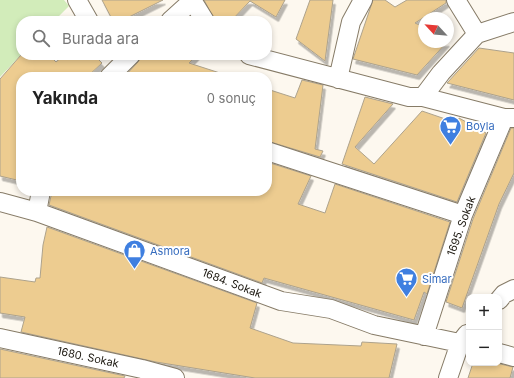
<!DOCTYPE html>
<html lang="tr">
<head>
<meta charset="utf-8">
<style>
	body { margin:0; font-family:Inter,sans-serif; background:#f6f6f6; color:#222 }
	.controls { position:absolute; right:12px; bottom:12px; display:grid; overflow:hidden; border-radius:8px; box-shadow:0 2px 6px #0003 }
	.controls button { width:36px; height:36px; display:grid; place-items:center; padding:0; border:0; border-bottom:1px solid #e0e0e0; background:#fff; color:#222; font:20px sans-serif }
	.compass { position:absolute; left:418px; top:12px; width:36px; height:36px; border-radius:50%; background:#fff; box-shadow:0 2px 6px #0003; rotate:296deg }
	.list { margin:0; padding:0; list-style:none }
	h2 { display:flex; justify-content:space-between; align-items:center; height:52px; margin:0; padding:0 16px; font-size:17px }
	h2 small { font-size:13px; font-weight:400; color:#767676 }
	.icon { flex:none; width:22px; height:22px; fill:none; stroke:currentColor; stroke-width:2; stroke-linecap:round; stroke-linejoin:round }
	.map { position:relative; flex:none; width:514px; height:378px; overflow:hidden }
	.search { position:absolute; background:#fff; box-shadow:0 2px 6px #0003; left:16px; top:16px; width:256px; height:44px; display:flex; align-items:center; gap:10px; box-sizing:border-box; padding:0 14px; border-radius:16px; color:#767676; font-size:15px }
	.panel { position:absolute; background:#fff; box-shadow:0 2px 6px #0003; left:16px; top:72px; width:256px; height:124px; border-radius:16px }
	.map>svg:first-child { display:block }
	.green { fill:#d2ecba }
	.building { fill:#edcc90; stroke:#ada28c; filter:url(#shadow) }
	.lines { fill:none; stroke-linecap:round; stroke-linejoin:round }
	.street-casing { stroke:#867b67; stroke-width:20 }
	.street { stroke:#fff; stroke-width:18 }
	.labels { text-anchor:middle; stroke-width:4; stroke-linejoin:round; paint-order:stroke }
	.shop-label { font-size:11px; fill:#366cbe; stroke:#fff; text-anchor:start }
	.street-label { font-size:11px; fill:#1d1911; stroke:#fff }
</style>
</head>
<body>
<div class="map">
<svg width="514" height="378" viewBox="0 0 514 378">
	<defs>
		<filter id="shadow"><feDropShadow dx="2.5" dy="4.5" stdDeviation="0" flood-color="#0004"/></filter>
	</defs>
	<rect width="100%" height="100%" fill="#fdf8ef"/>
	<path class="green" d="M 0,0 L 64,0 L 69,6 L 54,21 L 21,21 L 21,55 L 0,77 Z"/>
	<path class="building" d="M 102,0 L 163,0 L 121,21 L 113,21 Z
		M 204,0 L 285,0 L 276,17 L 250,1 L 231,21 L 215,21 Z
		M 310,0 L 333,0 L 325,61 L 296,39 Z
		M 373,0 L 385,0 L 395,7 L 407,0 L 446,0 L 446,3 L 415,23 L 424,27 L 424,42 L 447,42 L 417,75 L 353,59 Z
		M 479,48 L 514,53 L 514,100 L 447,83 Z
		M 21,55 L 49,55 L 56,62 L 64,55 L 94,55 L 102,63 L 87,77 L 21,77 L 21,181 L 0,176 L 0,79 Z
		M 143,55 L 197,55 L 189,63 L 223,74 L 222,77 L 124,77 L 138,62 Z
		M 302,80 L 323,85 L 315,149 L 323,151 L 320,157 L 267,141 L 267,89 L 295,98 Z
		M 365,97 L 393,104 L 355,147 L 374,164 L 422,111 L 457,123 L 459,118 L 486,133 L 457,202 L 342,164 Z
		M 511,128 L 514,128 L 514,173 L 499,204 L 462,308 L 446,302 L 473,219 Z
		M 267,162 L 311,176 L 298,204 L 325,213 L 335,184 L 450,222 L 427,294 L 424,292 L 414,320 L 264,278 L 262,283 L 49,205 L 51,196 L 57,191 L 267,191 Z
		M 47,227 L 257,303 L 250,328 L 293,343 L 361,346 L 362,342 L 397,344 L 389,378 L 255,378 L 156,362 L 21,332 L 25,317 L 0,313 L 0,277 L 35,282 L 36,278 L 40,278 L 43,245 Z
		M 0,349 L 125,376 L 124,378 L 0,378 Z
		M 473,363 L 496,363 L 513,367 L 510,378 L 468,378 Z"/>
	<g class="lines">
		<defs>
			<path id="street" d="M 77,0 L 89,21
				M 192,0 L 205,21
				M 456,0 L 477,34 L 514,22
				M 170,21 L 193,0
				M 249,55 L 409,97 L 423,97 L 504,118 L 514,118
				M 109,77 L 131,55
				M 338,79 L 351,22 L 363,0
				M 423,97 L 441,73 L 477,34
				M 267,151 L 463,215
				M 0,202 L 37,212 L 281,301 L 331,309 L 374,325 L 469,345
				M 37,212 L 41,191
				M 499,300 L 504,294 L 514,289
				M 424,336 L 463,215 L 504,118
				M 0,338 L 142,369 L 175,378
				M 499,353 L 514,357
				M 448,378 L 460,343 L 467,334"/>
		</defs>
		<use href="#street" class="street-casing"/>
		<use href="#street" class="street"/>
	</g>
	<defs>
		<symbol id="supermarket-pin" viewBox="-11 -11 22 30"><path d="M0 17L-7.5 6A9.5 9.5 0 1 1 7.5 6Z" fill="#3f7fe0" stroke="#fff"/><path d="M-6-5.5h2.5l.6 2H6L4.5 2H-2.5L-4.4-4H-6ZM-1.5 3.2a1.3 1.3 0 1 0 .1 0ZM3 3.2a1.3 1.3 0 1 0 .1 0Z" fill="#fff"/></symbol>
		<symbol id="shop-pin" viewBox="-11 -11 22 30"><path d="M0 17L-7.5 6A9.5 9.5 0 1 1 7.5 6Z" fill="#3f7fe0" stroke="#fff"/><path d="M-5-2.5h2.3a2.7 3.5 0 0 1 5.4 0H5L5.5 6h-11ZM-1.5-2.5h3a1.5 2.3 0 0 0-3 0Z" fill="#fff"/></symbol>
	</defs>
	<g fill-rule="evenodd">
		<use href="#supermarket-pin" x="438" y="114" width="25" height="34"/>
		<use href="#shop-pin" x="122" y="238" width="25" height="34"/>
		<use href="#supermarket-pin" x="394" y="266" width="25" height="34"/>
	</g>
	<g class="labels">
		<g class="shop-label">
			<text x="466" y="130">Boyla</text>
			<text x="150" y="255">Asmora</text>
			<text x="422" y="283">Simar</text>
		</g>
		<g class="street-label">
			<text transform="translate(461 226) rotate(-70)" y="4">1695. Sokak</text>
			<text transform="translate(232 283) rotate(21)" y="4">1684. Sokak</text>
			<text transform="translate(88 357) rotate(12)" y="4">1680. Sokak</text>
		</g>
	</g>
</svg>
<div class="controls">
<button>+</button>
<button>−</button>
</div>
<svg class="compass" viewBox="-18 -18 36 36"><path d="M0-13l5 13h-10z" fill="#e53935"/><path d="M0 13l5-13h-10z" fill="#767676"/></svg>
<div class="search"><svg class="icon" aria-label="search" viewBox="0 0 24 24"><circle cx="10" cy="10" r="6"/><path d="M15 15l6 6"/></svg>Burada ara</div>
<section class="panel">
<h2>Yakında<small>0 sonuç</small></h2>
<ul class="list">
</ul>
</section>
</div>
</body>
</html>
